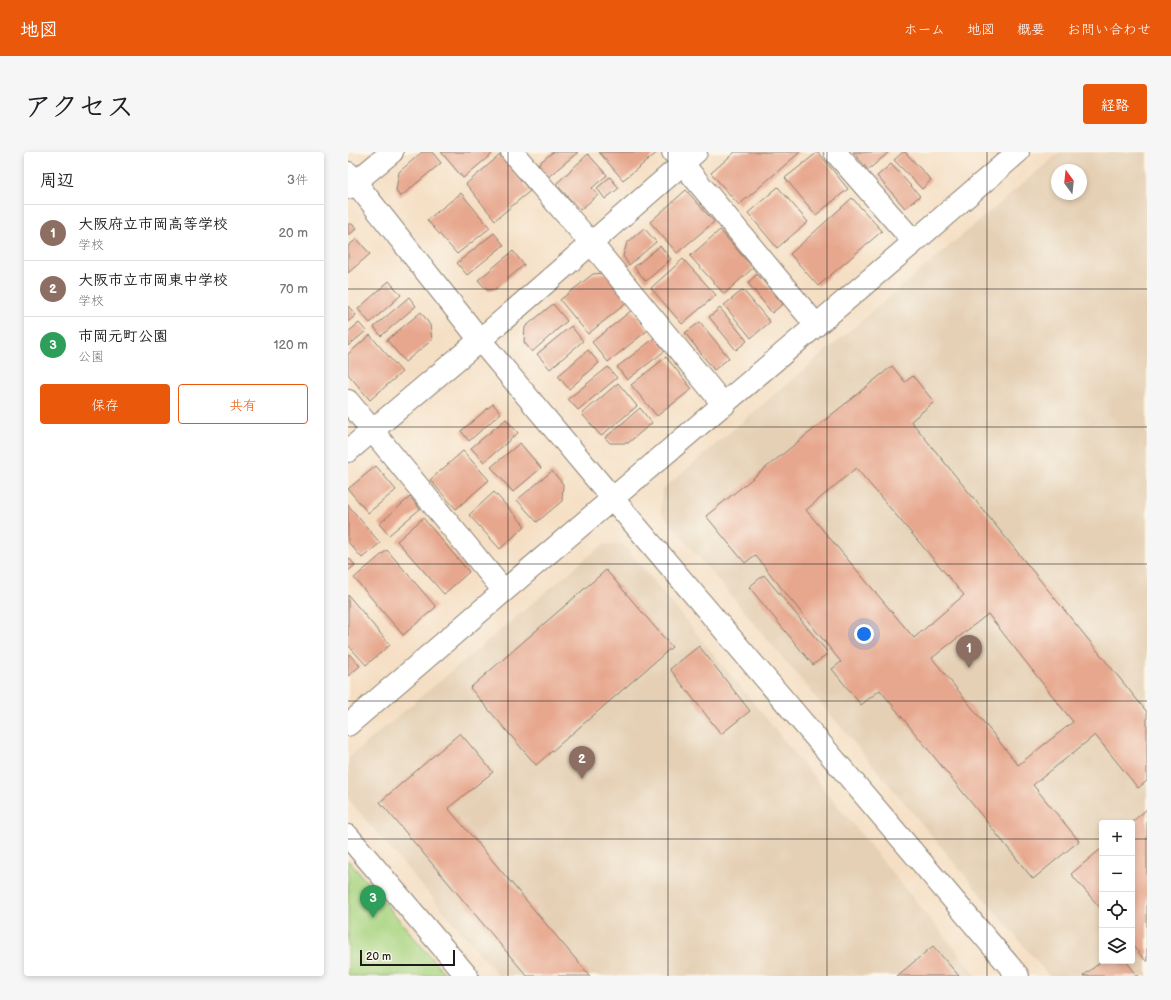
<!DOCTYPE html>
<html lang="ja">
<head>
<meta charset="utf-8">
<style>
	body { margin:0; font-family:"Balsamiq Sans","Klee One",sans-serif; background:#f6f6f6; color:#202124 }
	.controls { position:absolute; right:12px; bottom:12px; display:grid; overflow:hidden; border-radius:4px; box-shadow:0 2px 6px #0003 }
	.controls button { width:36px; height:36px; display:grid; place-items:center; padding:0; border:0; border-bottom:1px solid #e0e0e0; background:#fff; color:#202124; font:20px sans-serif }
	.compass { position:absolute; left:703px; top:12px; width:36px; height:36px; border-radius:50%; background:#fff; box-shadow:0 2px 6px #0003; rotate:345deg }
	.scale { position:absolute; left:12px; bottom:10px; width:95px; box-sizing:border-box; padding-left:4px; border:2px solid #1c1c1c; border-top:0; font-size:11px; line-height:14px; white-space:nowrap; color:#1c1c1c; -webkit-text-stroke:3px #fbf7ec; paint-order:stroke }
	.you { position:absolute; left:516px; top:482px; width:14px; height:14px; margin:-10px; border:3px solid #fff; border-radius:50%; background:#1a73e8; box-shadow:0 0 0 6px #1a73e833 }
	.badge { display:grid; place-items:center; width:26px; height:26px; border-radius:50%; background:#ea580c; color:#fff; font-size:13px; font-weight:700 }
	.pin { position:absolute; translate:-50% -33px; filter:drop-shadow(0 1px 2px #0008) }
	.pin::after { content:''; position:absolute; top:21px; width:14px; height:12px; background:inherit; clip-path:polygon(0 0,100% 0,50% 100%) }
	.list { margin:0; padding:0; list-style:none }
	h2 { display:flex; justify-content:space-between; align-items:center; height:52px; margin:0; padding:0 16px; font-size:17px }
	h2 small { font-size:13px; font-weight:400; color:#757577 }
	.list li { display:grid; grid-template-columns:26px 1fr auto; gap:12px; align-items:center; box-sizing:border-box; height:56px; padding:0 16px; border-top:1px solid #e0e0e0 }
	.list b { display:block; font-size:15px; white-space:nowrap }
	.list p { margin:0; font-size:13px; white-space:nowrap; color:#757577 }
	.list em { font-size:13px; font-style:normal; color:#757577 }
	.actions { display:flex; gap:8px; padding:12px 16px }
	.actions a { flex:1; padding:9px 0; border:1px solid #ea580c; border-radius:4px; text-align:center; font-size:14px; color:#ea580c }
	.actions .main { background:#ea580c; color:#fff }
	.icon { flex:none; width:22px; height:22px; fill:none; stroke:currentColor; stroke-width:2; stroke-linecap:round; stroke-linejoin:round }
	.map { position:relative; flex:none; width:799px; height:824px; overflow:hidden; border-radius:4px }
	header { display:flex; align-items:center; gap:24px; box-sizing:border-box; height:56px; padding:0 20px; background:#ea580c; color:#fff }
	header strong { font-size:19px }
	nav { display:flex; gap:22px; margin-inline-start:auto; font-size:14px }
	.intro { display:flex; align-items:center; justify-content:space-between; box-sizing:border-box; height:96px; padding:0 24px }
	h1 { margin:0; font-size:28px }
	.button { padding:10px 18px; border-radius:4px; background:#ea580c; color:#fff; font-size:14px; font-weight:700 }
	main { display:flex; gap:24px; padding:0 24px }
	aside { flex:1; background:#fff; border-radius:4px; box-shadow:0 2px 6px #0003 }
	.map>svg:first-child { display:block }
	.built { fill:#e5d0b5; fill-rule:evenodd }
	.green { fill:#a8d480; stroke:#62784e }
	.building { fill:#e7a78e; fill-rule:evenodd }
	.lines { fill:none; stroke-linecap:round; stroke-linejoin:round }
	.minor-casing { stroke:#887e70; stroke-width:24 }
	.minor { stroke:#fff; stroke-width:22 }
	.grid { fill:none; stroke:#1c1c1c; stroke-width:1; stroke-opacity:0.55 }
</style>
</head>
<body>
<header>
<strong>地図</strong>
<nav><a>ホーム</a><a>地図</a><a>概要</a><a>お問い合わせ</a></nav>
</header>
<div class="intro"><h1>アクセス</h1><a class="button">経路</a></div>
<main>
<aside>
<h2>周辺<small>3件</small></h2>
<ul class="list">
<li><span class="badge" style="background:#8d6e63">1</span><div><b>大阪府立市岡高等学校</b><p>学校</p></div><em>20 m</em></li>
<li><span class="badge" style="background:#8d6e63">2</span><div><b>大阪市立市岡東中学校</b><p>学校</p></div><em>70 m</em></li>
<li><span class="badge" style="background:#2e9e5b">3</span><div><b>市岡元町公園</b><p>公園</p></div><em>120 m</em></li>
</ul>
<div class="actions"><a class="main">保存</a><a>共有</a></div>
</aside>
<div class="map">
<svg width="799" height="824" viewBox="0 0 799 824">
	<rect width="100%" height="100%" fill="#fbf7ec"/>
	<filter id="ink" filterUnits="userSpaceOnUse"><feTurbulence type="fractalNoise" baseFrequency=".025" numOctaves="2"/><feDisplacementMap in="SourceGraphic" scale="8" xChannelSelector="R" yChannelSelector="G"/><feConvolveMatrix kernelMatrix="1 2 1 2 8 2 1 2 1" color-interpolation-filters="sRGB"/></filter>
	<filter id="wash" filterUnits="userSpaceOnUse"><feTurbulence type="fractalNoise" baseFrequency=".012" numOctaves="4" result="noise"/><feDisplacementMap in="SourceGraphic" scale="16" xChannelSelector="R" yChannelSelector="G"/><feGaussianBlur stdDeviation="0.9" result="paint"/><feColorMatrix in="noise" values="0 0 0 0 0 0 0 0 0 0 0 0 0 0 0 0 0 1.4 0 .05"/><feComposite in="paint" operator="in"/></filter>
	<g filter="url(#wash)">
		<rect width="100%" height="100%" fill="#f5dfc4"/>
		<path class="built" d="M 712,0 L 799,0 L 799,824 L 701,824 L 313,360 L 314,338 ZM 709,18 L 733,18 L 733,42 L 709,42 ZM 754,671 L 784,671 L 784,809 L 754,809 Z
			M 255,392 L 276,393 L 629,824 L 151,824 L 0,647 L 0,606 Z"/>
		<path class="green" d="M 0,708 L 99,824 L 0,824 Z"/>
		<g id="blocks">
			<path class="building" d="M 74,0 L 84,0 L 93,11 L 52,45 L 48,38 L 51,20 Z
				M 93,0 L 142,0 L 144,2 L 115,26 Z
				M 205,0 L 230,0 L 200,25 L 190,12 Z
				M 251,0 L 310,0 L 275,28 Z
				M 387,0 L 452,0 L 391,53 L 363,21 Z
				M 470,0 L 500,37 L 468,63 L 437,26 Z
				M 505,0 L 541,0 L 520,18 Z
				M 555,0 L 557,0 L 583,28 L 574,37 L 546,8 Z
				M 240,2 L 259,23 L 244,36 L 250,43 L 232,58 L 208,32 Z
				M 152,3 L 182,39 L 147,68 L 118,32 Z
				M 543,12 L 572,44 L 557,56 L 529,24 Z
				M 262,25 L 271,36 L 257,47 L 249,36 Z
				M 430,35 L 460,70 L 429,96 L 400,61 Z
				M 338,38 L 366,70 L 329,101 L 302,70 Z
				M 113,41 L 142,76 L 109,102 L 79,68 Z
				M 504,46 L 534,79 L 470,134 L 442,102 Z
				M 0,72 L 4,72 L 9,76 L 0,84 Z
				M 296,76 L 308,90 L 281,113 L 275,104 L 279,91 Z
				M 372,78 L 405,116 L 376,142 L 342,104 Z
				M 146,81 L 156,93 L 119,123 L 109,111 Z
				M 9,87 L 22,102 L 0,121 L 0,94 Z
				M 312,94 L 323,107 L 298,129 L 286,115 Z
				M 165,99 L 176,113 L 147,138 L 139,138 L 130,128 Z
				M 335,107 L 368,143 L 334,172 L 303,136 Z
				M 258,121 L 281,149 L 240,182 L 212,148 L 245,122 Z
				M 409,122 L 435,152 L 424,161 L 400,131 Z
				M 41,129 L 53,143 L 22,171 L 10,157 Z
				M 395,138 L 422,170 L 403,186 L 376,153 Z
				M 61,145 L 68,154 L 33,184 L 26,175 Z
				M 205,152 L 219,169 L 184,200 L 176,190 L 177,175 Z
				M 0,154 L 8,163 L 0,170 Z
				M 372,156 L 399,189 L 388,198 L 361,165 Z
				M 284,158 L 300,178 L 260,210 L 244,190 Z
				M 73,160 L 82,173 L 84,188 L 57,210 L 39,188 Z
				M 352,170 L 381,206 L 366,218 L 337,181 Z
				M 11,171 L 18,179 L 0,194 L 0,180 Z
				M 223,174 L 235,189 L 202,217 L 189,202 Z
				M 22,183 L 54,220 L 22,248 L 0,222 L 0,202 Z
				M 308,185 L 318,198 L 279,228 L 269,215 Z
				M 240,198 L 251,211 L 221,237 L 210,224 Z
				M 318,205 L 344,237 L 309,264 L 283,233 Z
				M 544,214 L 557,230 L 565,224 L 586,250 L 563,269 L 799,560 L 799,629 L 790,636 L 747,583 L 685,633 L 731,689 L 685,727 L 532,538 L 513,553 L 484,517 L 493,510 L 407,403 L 397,411 L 358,364 ZM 508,316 L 616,443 L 566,486 L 458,358 ZM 640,462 L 725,570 L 670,613 L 584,506 Z
				M 260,215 L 269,226 L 230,258 L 220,247 Z
				M 270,231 L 289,254 L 253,284 L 234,262 Z
				M 145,252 L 153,261 L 121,289 L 113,279 Z
				M 292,256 L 304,271 L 280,291 L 262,291 L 257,286 Z
				M 158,267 L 170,281 L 136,310 L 123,296 Z
				M 172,291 L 193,316 L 165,340 L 143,315 Z
				M 115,299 L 141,328 L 108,357 L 82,328 Z
				M 28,314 L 48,338 L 20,361 L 0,337 Z
				M 204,319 L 215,332 L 214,349 L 189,370 L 169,348 Z
				M 146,340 L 177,374 L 152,397 L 121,363 Z
				M 62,345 L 72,357 L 41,383 L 31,372 Z
				M 0,353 L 32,391 L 14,406 L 0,390 Z
				M 75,366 L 121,420 L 96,442 L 49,389 Z
				M 39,398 L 88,455 L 55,483 L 6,426 Z
				M 0,405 L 7,413 L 0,419 Z
				M 258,418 L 324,495 L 188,613 L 122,536 Z
				M 416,423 L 480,501 L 465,513 L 401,435 Z
				M 0,443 L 42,493 L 18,513 L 0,493 Z
				M 351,494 L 402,559 L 373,582 L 322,517 Z
				M 0,501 L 12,514 L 0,524 Z
				M 112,581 L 145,620 L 100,656 L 242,824 L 179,824 L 32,650 Z
				M 799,657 L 799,810 L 784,793 L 784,670 Z
				M 754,696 L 754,758 L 723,722 Z
				M 585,794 L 611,824 L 549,824 Z
				M 754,809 L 778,809 L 790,824 L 735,824 Z"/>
		</g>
	</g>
	<g filter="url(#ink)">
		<use href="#blocks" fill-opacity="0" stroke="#887e70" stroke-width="1"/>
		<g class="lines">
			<defs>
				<path id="minor" d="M 164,0 L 243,91 L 376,253
					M 325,0 L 468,173
					M 487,0 L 566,90
					M 0,21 L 132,188 L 265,347 L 670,824
					M 0,36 L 44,0
					M 0,249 L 156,439
					M 0,299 L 132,188 L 348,0
					M 0,573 L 156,439 L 566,90 L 670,0
					M 0,684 L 119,824"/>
			</defs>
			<use href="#minor" class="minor-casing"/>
			<use href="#minor" class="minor"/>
		</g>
	</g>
	<path class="grid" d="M 160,0 L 160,824M 320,0 L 320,824M 479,0 L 479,824M 639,0 L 639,824M 0,137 L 799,137M 0,275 L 799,275M 0,412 L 799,412M 0,549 L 799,549M 0,687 L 754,687M 784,687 L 799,687"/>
</svg>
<div class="controls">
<button>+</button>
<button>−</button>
<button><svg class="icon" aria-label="locate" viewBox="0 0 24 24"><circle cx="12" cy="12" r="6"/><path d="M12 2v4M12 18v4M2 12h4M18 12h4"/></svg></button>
<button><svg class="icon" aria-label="layers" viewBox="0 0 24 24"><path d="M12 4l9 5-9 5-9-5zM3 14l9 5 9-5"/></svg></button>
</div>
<svg class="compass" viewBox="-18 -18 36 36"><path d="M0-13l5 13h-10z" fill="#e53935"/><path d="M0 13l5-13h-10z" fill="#757577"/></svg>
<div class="scale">20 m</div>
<div class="you"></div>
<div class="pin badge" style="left:621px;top:516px;background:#8d6e63">1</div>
<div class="pin badge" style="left:234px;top:627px;background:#8d6e63">2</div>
<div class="pin badge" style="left:25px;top:766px;background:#2e9e5b">3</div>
</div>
</main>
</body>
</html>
